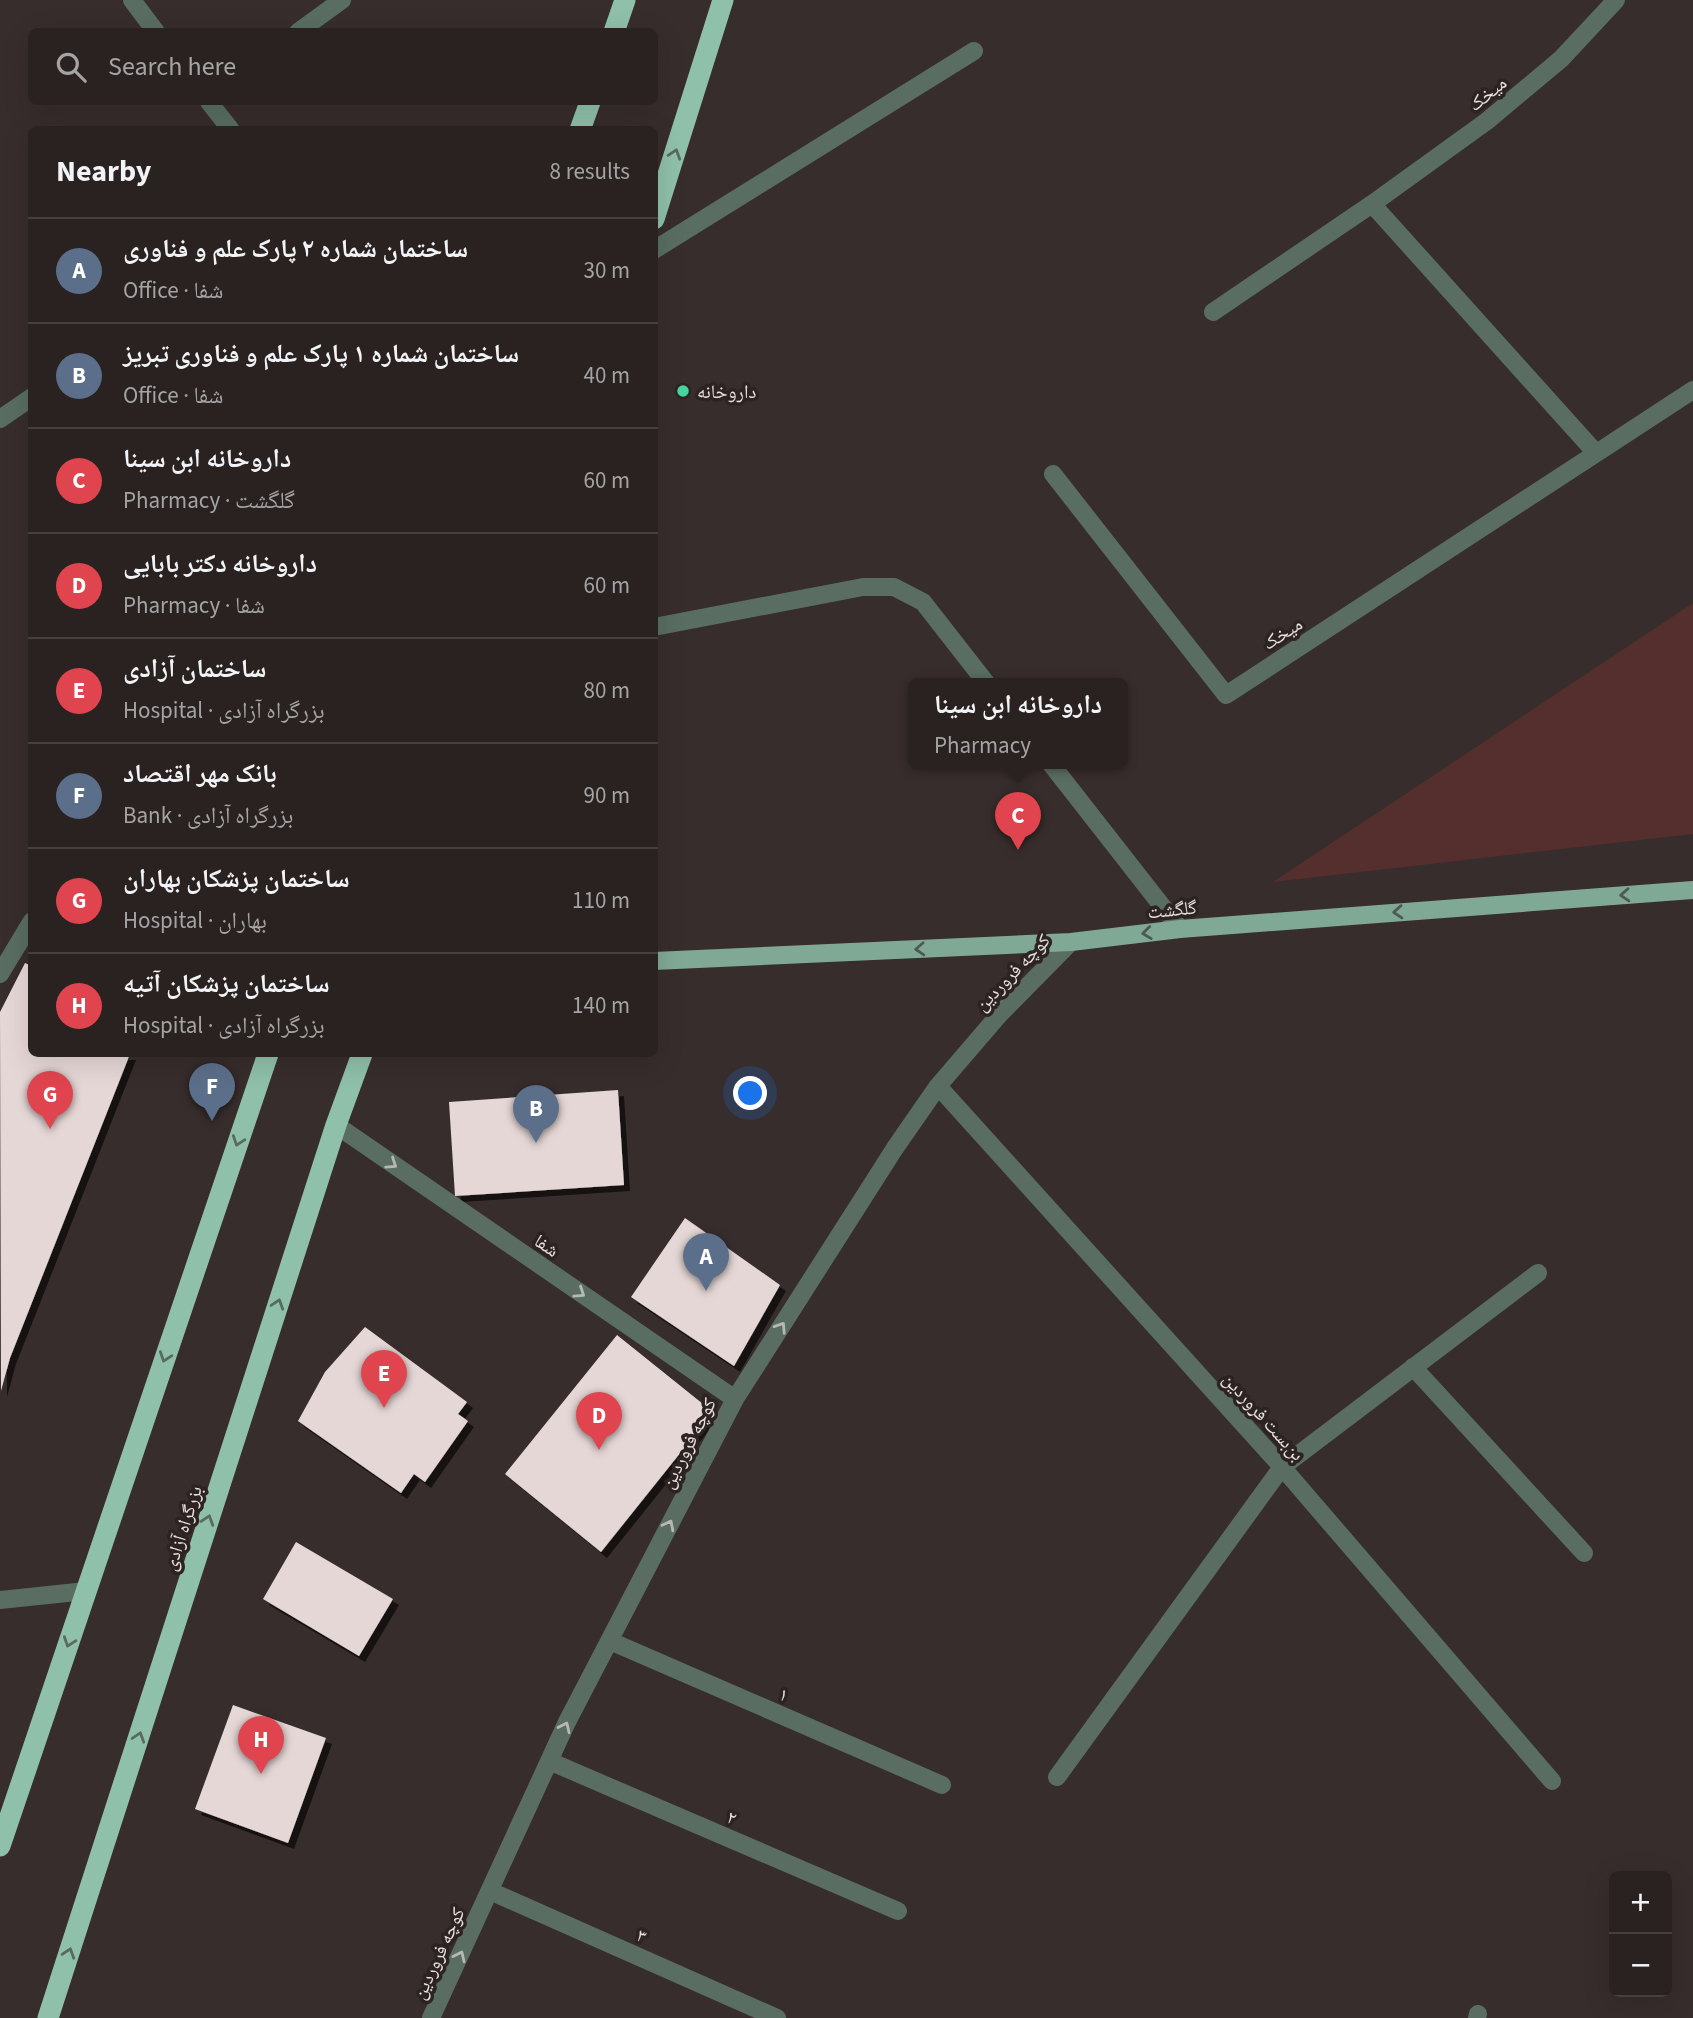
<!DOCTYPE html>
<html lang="en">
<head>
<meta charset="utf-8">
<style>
	body { margin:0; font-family:"Source Sans 3","Noto Naskh Arabic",sans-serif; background:#352f2e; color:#f1f3f6 }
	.controls { position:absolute; right:21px; bottom:21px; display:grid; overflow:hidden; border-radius:10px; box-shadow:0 7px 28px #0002 }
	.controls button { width:63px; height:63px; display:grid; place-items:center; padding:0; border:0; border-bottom:2px solid #453f3f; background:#292221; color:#f1f3f6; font:35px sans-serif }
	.you { position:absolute; left:751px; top:1094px; width:24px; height:24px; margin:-18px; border:5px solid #fff; border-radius:50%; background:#1a73e8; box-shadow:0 0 0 10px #1a73e833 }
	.badge { display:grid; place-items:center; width:46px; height:46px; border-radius:50%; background:#46d49e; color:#fff; font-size:23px; font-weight:700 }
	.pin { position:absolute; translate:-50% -58px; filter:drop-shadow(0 2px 4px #0008) }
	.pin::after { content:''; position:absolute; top:37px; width:24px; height:21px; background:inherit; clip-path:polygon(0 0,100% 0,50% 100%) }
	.popup { position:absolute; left:908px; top:678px; width:220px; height:91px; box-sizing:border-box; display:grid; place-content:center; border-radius:10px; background:#292221; filter:drop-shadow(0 2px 5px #0005); font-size:23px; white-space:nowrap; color:#a5a4a5 }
	.popup b { font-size:26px; color:#f1f3f6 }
	.popup::after { content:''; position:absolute; left:50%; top:100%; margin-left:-14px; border:14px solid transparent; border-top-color:#292221 }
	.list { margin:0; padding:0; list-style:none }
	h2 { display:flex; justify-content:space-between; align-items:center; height:91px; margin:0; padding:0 28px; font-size:30px }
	h2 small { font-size:23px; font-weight:400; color:#a5a4a5 }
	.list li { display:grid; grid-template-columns:46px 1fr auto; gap:21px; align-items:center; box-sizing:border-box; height:105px; padding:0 28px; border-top:2px solid #453f3f }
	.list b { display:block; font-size:26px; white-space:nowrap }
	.list p { margin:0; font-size:23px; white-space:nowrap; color:#a5a4a5 }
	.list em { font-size:23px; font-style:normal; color:#a5a4a5 }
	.icon { flex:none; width:38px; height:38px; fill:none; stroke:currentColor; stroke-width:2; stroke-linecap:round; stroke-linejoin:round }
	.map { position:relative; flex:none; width:1693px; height:2018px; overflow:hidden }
	.search { position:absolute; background:#292221; box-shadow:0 7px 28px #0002; left:28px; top:28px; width:630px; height:77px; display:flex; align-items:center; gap:18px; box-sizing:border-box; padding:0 24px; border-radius:10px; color:#a5a4a5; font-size:26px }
	.panel { position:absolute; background:#292221; box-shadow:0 7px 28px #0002; left:28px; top:126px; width:630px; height:931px; border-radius:10px }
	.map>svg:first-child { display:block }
	.green { fill:#552e2e }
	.building { fill:#e5d7d6; filter:url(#shadow) }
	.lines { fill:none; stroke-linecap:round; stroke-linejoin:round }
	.minor { stroke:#596d63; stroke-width:18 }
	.major { stroke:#80a995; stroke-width:18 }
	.highway { stroke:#8fc0a9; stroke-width:21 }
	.oneway { stroke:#596a5f }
	.oneway2 { stroke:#4e5951 }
	.oneway3 { stroke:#b5b8b4 }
	.poi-dot { fill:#46d49e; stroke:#2d2323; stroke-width:2.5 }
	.labels { text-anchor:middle; stroke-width:7; stroke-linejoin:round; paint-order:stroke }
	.street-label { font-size:19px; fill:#e7e1e0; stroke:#2d2323 }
	.poi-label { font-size:19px; fill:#e7e1e0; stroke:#2d2323; text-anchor:start }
</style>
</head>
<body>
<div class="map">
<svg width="1693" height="2018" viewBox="0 0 1693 2018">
	<defs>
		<filter id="shadow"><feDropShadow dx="6" dy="6" stdDeviation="0" flood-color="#0009"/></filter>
	</defs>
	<rect width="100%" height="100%" fill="#372d2c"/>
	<path class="green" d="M 1693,603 L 1693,834 L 1273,882 Z"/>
	<path class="building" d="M 25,963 L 32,966 L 32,1054 L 130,1054 L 10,1358 L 1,1391 L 0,1012 Z
		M 618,1090 L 624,1185 L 455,1196 L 449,1102 Z
		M 685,1218 L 780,1285 L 734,1366 L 631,1297 Z
		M 365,1327 L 467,1402 L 458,1414 L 468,1421 L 425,1482 L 414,1474 L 401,1493 L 298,1421 L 325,1372 Z
		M 617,1335 L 713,1412 L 601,1552 L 505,1474 Z
		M 296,1542 L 393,1599 L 359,1656 L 263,1599 Z
		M 233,1705 L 326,1738 L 288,1843 L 195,1809 Z"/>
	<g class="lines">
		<path class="minor" d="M 132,0 L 156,32
			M 298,32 L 342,0
			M 209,102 L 231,130
			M 1372,204 L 1596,453
			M 654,250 L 974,51
			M 1213,312 L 1372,204 L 1487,121 L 1561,59 L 1616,0
			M 0,419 L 32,397
			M 1053,474 L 1226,695 L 1693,390
			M 654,627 L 863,587 L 894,587 L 923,602 L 987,684
			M 1051,764 L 1180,929
			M 0,974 L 32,921
			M 938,1086 L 1282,1467 L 1552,1781
			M 336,1125 L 735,1399
			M 1413,1367 L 1584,1553
			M 0,1600 L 86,1591
			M 610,1641 L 942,1785
			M 549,1761 L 898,1911
			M 1057,1777 L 1282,1467 L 1538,1273
			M 490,1891 L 777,2018
			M 431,2018 L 567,1722 L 735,1399 L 895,1148 L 938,1086 L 999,1015 L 1071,942
			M 1477,2018 L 1478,2014"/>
		<path class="major" d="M 654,961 L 1071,942 L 1180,929 L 1693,890"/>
		<path class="highway" d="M 614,32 L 625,0
			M 580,130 L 590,102
			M 654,219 L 723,0
			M 0,1846 L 268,1054
			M 48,2018 L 336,1125 L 362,1054"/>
	</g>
	<defs><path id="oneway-chevron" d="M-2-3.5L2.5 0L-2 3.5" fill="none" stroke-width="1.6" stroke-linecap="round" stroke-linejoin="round" transform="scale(1.75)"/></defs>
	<g class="oneway">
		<use href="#oneway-chevron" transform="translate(675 154) rotate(-72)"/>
		<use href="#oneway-chevron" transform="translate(238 1141) rotate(109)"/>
		<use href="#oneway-chevron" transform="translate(278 1304) rotate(-72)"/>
		<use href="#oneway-chevron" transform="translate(165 1357) rotate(109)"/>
		<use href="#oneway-chevron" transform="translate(208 1520) rotate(-72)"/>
		<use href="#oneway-chevron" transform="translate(69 1642) rotate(109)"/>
		<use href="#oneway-chevron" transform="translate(139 1737) rotate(-72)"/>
		<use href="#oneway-chevron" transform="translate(69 1953) rotate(-72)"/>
	</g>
	<g class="oneway2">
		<use href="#oneway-chevron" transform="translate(1625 895) rotate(176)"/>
		<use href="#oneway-chevron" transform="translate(1398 912) rotate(176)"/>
		<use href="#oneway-chevron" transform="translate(1147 933) rotate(173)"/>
		<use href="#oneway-chevron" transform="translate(920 949) rotate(177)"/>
	</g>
	<g class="oneway3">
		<use href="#oneway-chevron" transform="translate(392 1164) rotate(34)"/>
		<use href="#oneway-chevron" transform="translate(580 1293) rotate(34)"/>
		<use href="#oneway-chevron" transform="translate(781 1327) rotate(-57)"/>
		<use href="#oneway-chevron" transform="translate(669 1525) rotate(-63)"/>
		<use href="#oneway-chevron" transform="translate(565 1727) rotate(-65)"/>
		<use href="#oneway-chevron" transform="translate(460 1956) rotate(-65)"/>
	</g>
	<circle class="poi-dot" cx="683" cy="391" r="7"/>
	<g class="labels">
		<g class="street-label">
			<text transform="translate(1487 93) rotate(-39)" y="7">میخک</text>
			<text transform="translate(1282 633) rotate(-33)" y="7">میخک</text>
			<text transform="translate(1172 909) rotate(-6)" y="7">گلگشت</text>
			<text transform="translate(1012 972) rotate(-46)" y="7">کوچه فروردین</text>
			<text transform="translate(547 1245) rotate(34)" y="7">شفا</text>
			<text transform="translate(1264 1416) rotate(48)" y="7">بن‌بست فروردین</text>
			<text transform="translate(688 1443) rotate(-63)" y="7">کوچه فروردین</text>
			<text transform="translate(182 1528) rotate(-72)" y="7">بزرگراه آزادی</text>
			<text transform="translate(784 1694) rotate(23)" y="7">۱</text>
			<text transform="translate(732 1817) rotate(23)" y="7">۲</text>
			<text transform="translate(642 1935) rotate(24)" y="7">۳</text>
			<text transform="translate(438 1953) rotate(-65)" y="7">کوچه فروردین</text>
		</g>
		<g class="poi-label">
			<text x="697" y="398">داروخانه</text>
		</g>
	</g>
</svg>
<div class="controls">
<button>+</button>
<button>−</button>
</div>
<div class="you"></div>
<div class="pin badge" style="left:706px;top:1291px;background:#5c6f8a">A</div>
<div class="pin badge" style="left:536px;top:1143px;background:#5c6f8a">B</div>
<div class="pin badge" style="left:1018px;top:850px;background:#e0444e">C</div>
<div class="popup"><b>داروخانه ابن سینا</b>Pharmacy</div>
<div class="pin badge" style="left:599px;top:1450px;background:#e0444e">D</div>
<div class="pin badge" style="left:384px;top:1408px;background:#e0444e">E</div>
<div class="pin badge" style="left:212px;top:1121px;background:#5c6f8a">F</div>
<div class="pin badge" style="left:50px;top:1129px;background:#e0444e">G</div>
<div class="pin badge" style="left:261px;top:1774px;background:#e0444e">H</div>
<div class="search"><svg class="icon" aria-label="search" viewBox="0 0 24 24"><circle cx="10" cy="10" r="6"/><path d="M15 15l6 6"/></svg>Search here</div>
<section class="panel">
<h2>Nearby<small>8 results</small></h2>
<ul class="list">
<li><span class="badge" style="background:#5c6f8a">A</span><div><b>ساختمان شماره ۲ پارک علم و فناوری</b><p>Office · شفا</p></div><em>30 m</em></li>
<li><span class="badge" style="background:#5c6f8a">B</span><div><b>ساختمان شماره ۱ پارک علم و فناوری تبریز</b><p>Office · شفا</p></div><em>40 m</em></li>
<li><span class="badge" style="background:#e0444e">C</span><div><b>داروخانه ابن سینا</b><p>Pharmacy · گلگشت</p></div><em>60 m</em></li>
<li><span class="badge" style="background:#e0444e">D</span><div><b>داروخانه دکتر بابایی</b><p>Pharmacy · شفا</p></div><em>60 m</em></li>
<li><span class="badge" style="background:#e0444e">E</span><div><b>ساختمان آزادی</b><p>Hospital · بزرگراه آزادی</p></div><em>80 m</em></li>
<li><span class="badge" style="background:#5c6f8a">F</span><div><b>بانک مهر اقتصاد</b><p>Bank · بزرگراه آزادی</p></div><em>90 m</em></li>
<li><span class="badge" style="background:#e0444e">G</span><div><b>ساختمان پزشکان بهاران</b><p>Hospital · بهاران</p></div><em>110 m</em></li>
<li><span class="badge" style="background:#e0444e">H</span><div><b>ساختمان پزشکان آتیه</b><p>Hospital · بزرگراه آزادی</p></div><em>140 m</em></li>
</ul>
</section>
</div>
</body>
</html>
